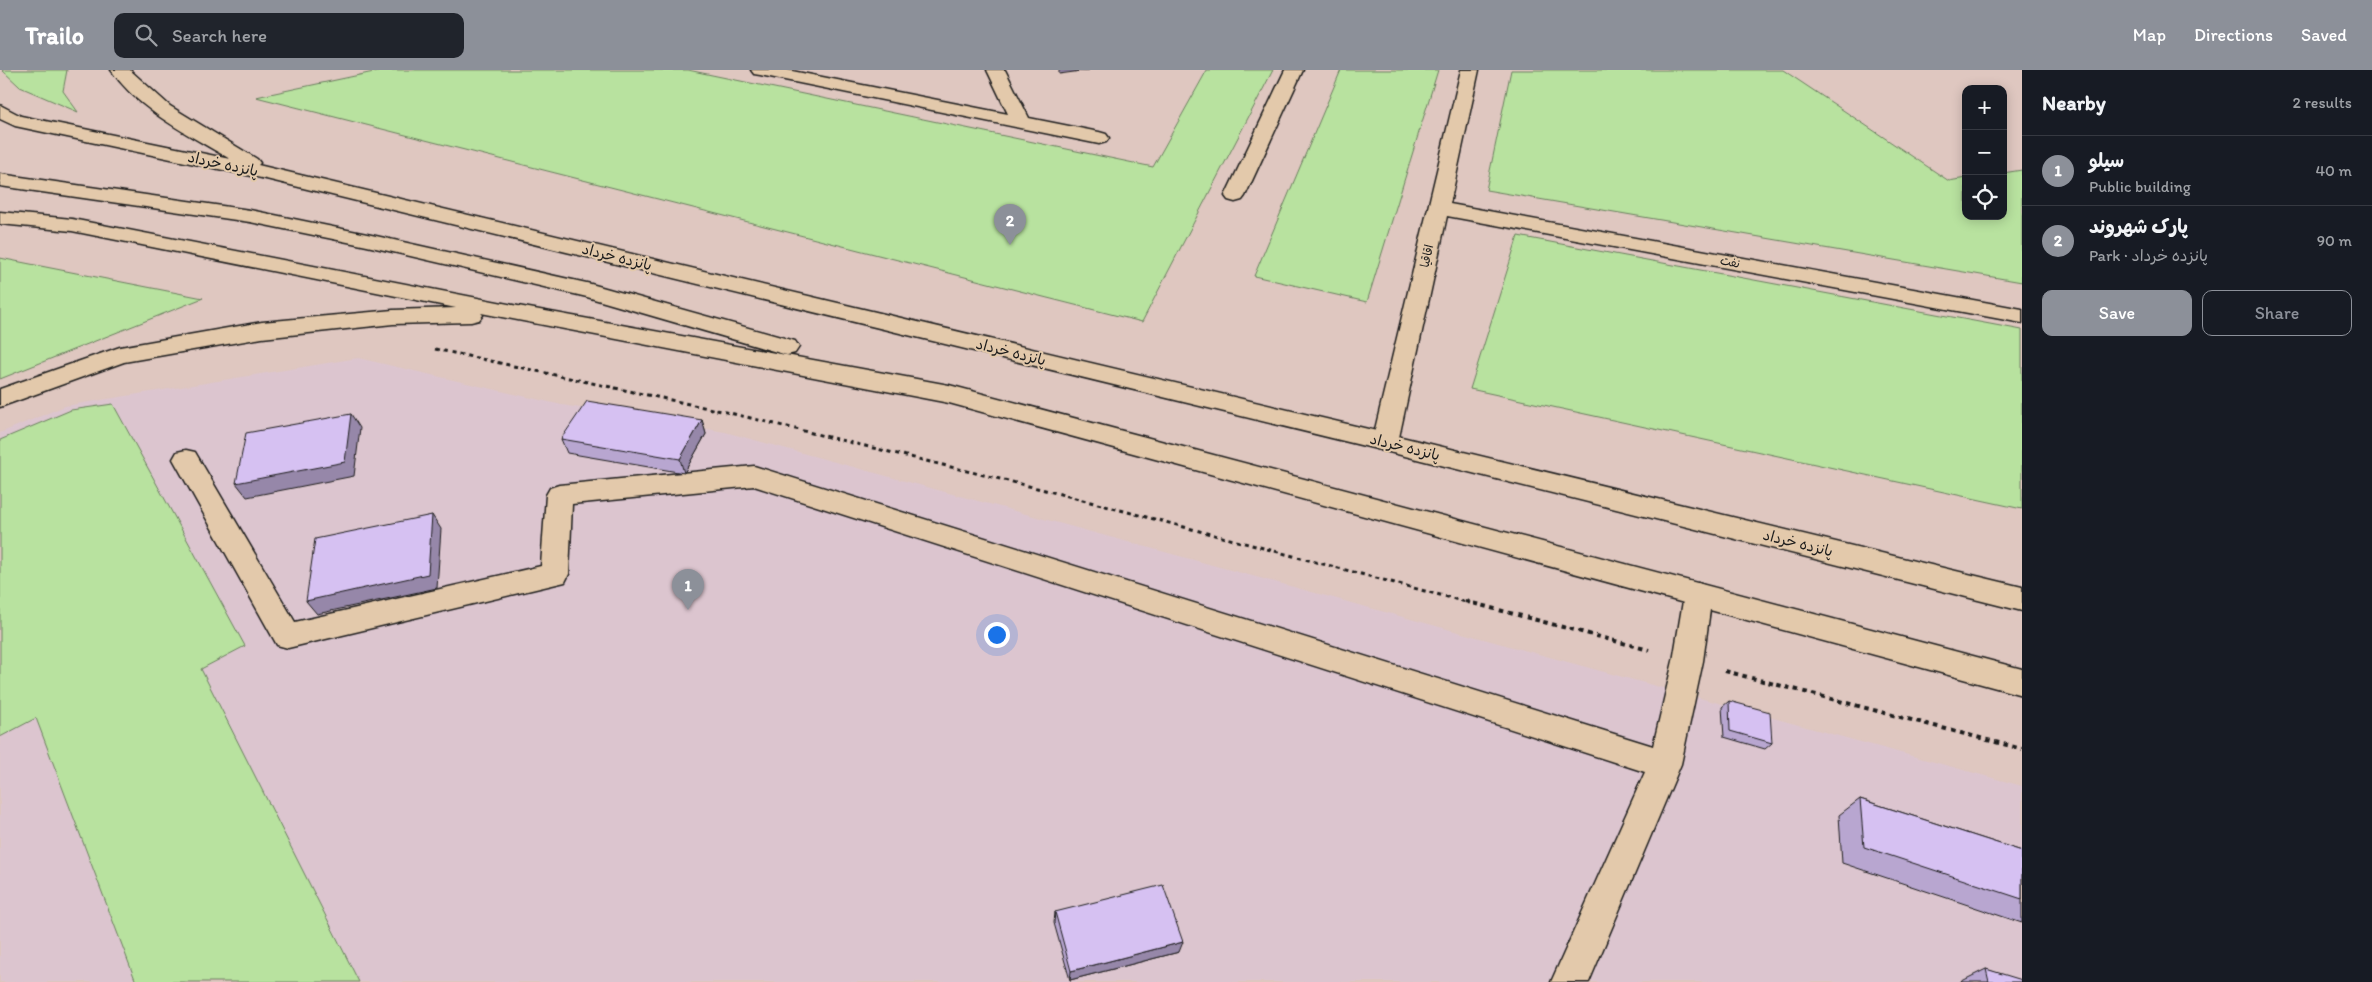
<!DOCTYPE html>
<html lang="en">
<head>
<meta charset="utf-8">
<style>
	body { margin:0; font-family:Itim,"Playpen Sans Arabic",sans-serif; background:#20242c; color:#f1f3f6 }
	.controls { position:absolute; right:15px; top:15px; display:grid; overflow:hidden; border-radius:10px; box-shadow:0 2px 12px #0003 }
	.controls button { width:45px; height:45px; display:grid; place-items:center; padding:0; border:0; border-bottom:1px solid #363941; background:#171b24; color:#f1f3f6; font:25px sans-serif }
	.you { position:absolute; left:996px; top:564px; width:18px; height:18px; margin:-12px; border:4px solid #fff; border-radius:50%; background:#1a73e8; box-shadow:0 0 0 8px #1a73e833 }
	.badge { display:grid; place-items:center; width:32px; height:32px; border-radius:50%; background:#8c9099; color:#fff; font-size:16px; font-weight:700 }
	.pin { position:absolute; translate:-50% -41px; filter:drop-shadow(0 1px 2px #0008) }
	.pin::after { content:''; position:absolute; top:26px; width:18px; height:15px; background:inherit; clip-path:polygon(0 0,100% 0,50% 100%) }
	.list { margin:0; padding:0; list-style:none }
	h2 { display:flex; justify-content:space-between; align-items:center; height:65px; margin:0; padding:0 20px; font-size:21px }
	h2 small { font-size:16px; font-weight:400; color:#9ea1a6 }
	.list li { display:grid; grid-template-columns:32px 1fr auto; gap:15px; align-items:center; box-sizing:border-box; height:70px; padding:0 20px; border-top:1px solid #363941 }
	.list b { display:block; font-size:19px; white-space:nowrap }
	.list p { margin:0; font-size:16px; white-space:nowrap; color:#9ea1a6 }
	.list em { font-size:16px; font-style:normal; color:#9ea1a6 }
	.actions { display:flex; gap:10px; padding:15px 20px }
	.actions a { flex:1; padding:11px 0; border:1px solid #8c9099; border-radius:10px; text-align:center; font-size:18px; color:#8c9099 }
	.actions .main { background:#8c9099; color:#fff }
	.icon { flex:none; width:28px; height:28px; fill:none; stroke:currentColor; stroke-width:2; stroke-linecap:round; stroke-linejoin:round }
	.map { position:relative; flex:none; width:2022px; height:912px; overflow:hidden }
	header { display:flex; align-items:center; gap:30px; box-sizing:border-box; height:70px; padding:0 25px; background:#8c9099; color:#fff }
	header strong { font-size:24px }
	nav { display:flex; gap:28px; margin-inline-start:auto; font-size:18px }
	.search { width:350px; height:45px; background:#20242c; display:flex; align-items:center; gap:12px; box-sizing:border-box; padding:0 18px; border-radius:10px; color:#9ea1a6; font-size:19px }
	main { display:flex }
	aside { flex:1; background:#171b24 }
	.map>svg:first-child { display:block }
	.built { fill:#dcc5cf }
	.green { fill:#b8e29f; stroke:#6a7f5e }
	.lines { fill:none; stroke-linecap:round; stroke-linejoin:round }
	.minor-casing { stroke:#1c1c1c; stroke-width:3 }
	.major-casing { stroke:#1c1c1c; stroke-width:3 }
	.path-far1 { stroke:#1c1c1c; stroke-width:3; stroke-dasharray:4 4; stroke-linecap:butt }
	.path { stroke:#1c1c1c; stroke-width:4; stroke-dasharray:4.5 4.5; stroke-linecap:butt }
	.minor { fill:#e3c9ab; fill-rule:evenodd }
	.major { fill:#e3c9ab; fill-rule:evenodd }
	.wall { fill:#b8a6d0; stroke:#1c1c1c }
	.shaded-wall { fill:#9687a9; stroke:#1c1c1c }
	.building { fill:#d6c1f2; stroke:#1c1c1c }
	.labels { text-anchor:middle; stroke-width:4; stroke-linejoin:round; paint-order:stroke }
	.far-street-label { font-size:12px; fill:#1c1c1c; stroke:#e3c9ab }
	.street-label { font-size:15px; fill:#1c1c1c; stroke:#e3c9ab }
</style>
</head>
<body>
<header>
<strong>Trailo</strong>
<div class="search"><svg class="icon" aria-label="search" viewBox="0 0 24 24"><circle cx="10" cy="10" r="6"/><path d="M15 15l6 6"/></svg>Search here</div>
<nav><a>Map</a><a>Directions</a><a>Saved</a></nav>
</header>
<main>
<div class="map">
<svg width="2022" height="912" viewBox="0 0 2022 912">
	<rect width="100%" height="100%" fill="#dfc7c0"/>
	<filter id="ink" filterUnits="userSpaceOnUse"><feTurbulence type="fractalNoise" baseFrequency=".02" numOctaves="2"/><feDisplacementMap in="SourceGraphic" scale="10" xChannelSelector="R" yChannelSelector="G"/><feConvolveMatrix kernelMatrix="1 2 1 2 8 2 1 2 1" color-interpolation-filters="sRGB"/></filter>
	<g filter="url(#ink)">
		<path class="built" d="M 358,288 L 562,335 L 725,362 L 2022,716 L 2022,912 L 0,912 L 0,363 L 65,336 Z"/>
		<path class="green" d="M 2,0 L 67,0 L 63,21 L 78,42 L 20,17 Z
			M 383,0 L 688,0 L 1153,97 L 1207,0 L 1273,0 L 1142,252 L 256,27 Z
			M 1341,0 L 1438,0 L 1367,232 L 1254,206 Z
			M 1511,0 L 1783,0 L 1949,111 L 1966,108 L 1966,146 L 2003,146 L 2003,103 L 2022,100 L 2022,212 L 1486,120 Z
			M 1518,166 L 2022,260 L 2022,439 L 1470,319 Z
			M 0,188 L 203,228 L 0,309 Z
			M 113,334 L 245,576 L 201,599 L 359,912 L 136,912 L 36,648 L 0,667 L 0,370 L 71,340 Z"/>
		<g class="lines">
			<defs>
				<path id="minor" d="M 751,0 L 787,0 L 1008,44 L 987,0 L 1005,0 L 1029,48 L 1099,62 L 1106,64 L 1109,68 L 1106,72 L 1099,74 L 760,5 L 754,4 Z
					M 1285,0 L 1303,0 L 1245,126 L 1242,130 L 1235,132 L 1228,130 L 1225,126 Z
					M 1461,0 L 1479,0 L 1450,134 L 2022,239 L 2022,253 L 1447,146 L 1398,372 L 1394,379 L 1385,381 L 1376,379 L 1372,372 Z
					M 186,380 L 195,382 L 295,552 L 541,496 L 546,425 L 550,418 L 559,415 L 754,396 L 1653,676 L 1673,591 L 1684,525 L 1688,517 L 1698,513 L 1708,517 L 1712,525 L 1703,591 L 1681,694 L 1589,912 L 1551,912 L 1645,702 L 754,416 L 572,434 L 569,504 L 565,512 L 288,578 L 277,575 L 173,389 L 177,382 Z"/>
				<path id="major" d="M 111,0 L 130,0 L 170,36 L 257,89 L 260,93 L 258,95 L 1385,363 L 2022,517 L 2022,541 L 1385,381 L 266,109 L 15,56 L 0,49 L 0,35 L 21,46 L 230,89 C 188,64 139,41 111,0 Z
					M 0,104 L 250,140 L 367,164 L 591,214 L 795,271 L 799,277 L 795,283 L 787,285 L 587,227 L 367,176 L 250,152 L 0,116 Z
					M 0,142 L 72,149 L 518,236 L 949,315 L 2022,599 L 2022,625 L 949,333 L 481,243 L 483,245 L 479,250 L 471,252 L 393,254 L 262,268 L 124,292 L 0,337 L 0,319 L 120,277 L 262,252 L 393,240 L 456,238 L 72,161 L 0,154 Z"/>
			</defs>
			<use href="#minor" class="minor-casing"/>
			<use href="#major" class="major-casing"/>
			<path class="path-far1" d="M 435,279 L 726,342 L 1045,420 L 1470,533"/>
			<path class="path" d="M 1465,531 L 1649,580
				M 1725,601 L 2022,679"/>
			<use href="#minor" class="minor"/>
			<use href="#major" class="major"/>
		</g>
		<path class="wall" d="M 702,350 L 706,364 L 684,403 L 567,383 L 561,369 Z
			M 1729,631 L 1772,673 L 1765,679 L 1724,667 L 1722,637 Z
			M 1860,729 L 2022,781 L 2022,853 L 1842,793 L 1839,745 Z
			M 1055,842 L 1179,882 L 1070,910 L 1054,853 Z
			M 1986,899 L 2022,912 L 1960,912 Z"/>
		<path class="shaded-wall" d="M 1059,0 L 1089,0 L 1059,4 Z
			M 351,344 L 360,358 L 354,406 L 247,427 L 236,413 Z
			M 702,350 L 706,364 L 684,403 L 680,389 Z
			M 432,445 L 441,459 L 437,518 L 317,544 L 306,531 Z
			M 1183,872 L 1179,882 L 1070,910 L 1071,901 Z"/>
		<path class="building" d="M 587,331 L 702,350 L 680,389 L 561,369 Z
			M 351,344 L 345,392 L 236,413 L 246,363 Z
			M 432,445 L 428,504 L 306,531 L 315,469 Z
			M 1729,631 L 1770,642 L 1772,673 L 1730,661 Z
			M 1860,729 L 2022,781 L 2022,829 L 1864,777 Z
			M 1163,815 L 1183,872 L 1071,901 L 1055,842 Z
			M 1986,899 L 2022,910 L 2022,912 L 1989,912 Z"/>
	</g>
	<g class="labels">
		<g class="far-street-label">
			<text transform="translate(1427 186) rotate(-77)" y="4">اقاقیا</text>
			<text transform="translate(1730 192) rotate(11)" y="4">نفت</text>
		</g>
		<g class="street-label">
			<text transform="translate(223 94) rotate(12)" y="5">پانزده خرداد</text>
			<text transform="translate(617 187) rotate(14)" y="5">پانزده خرداد</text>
			<text transform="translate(1011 282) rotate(14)" y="5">پانزده خرداد</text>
			<text transform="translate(1405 377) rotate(14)" y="5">پانزده خرداد</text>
			<text transform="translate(1798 473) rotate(14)" y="5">پانزده خرداد</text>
		</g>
	</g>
</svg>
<div class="controls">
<button>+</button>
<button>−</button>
<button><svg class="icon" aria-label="locate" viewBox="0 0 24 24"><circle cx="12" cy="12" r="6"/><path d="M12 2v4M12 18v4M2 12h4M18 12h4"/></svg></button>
</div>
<div class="you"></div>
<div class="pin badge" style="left:688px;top:540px">1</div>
<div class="pin badge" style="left:1010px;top:175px">2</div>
</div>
<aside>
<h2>Nearby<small>2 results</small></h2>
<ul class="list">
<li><span class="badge">1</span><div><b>سیلو</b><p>Public building</p></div><em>40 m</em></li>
<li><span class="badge">2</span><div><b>پارک شهروند</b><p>Park · پانزده خرداد</p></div><em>90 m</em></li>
</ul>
<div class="actions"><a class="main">Save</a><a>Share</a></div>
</aside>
</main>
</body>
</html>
